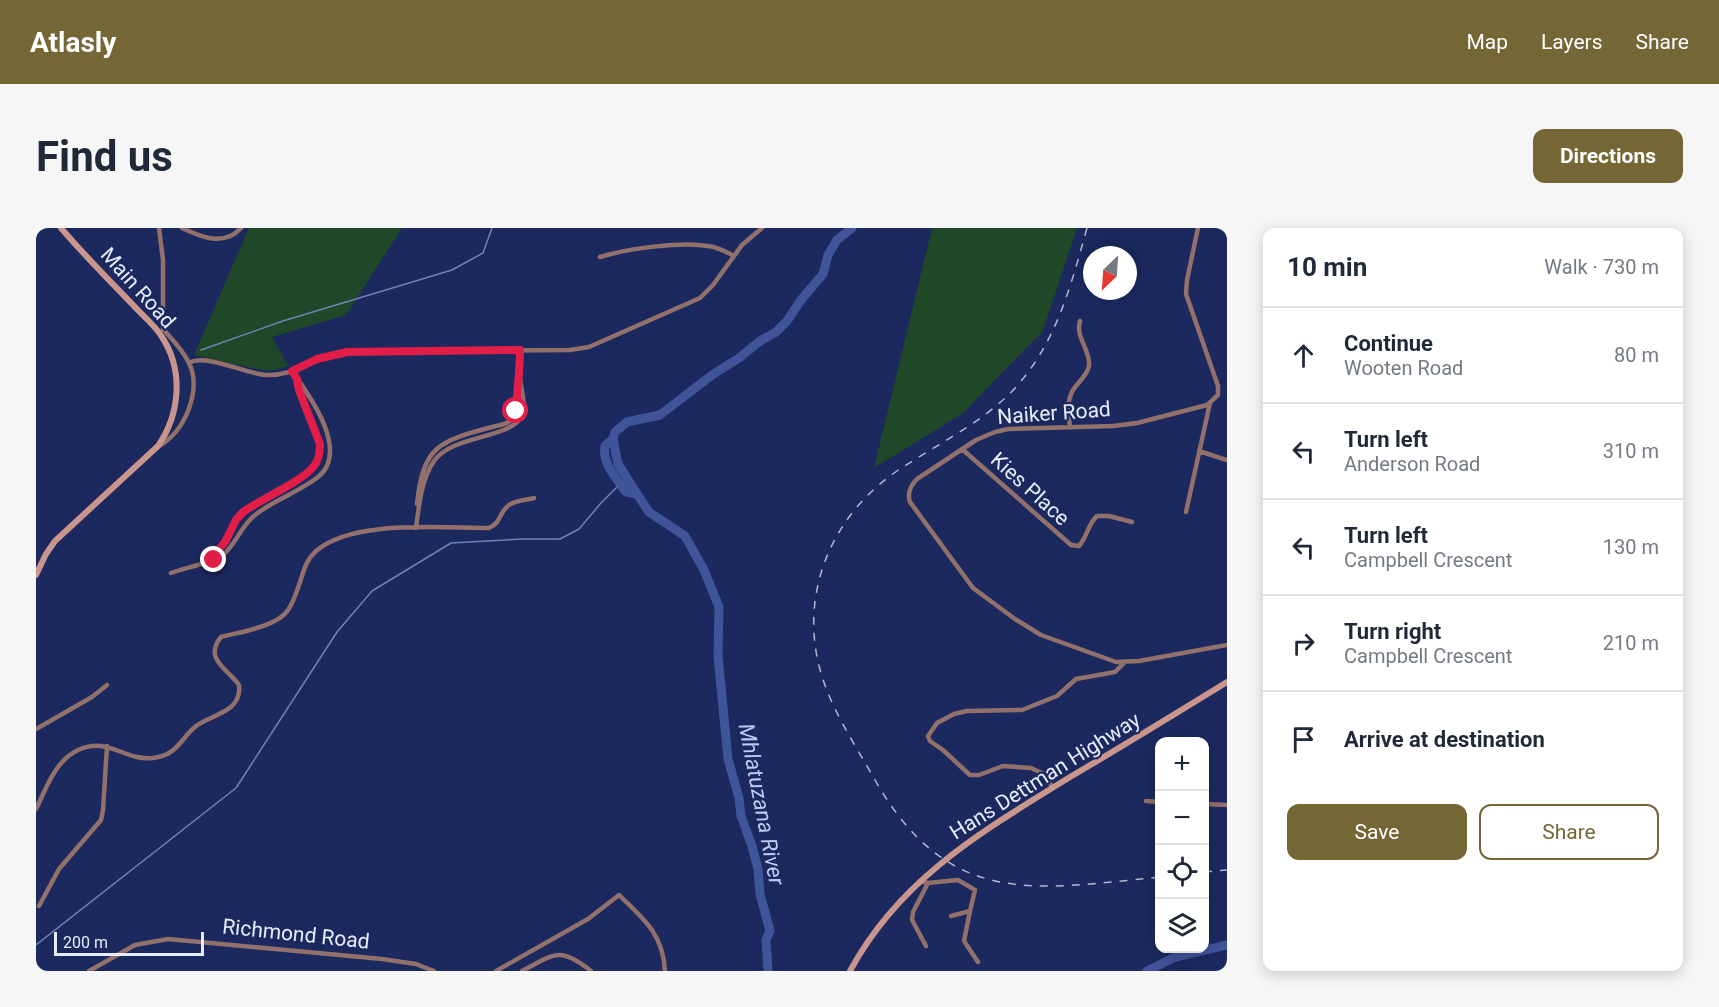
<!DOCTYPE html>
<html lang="en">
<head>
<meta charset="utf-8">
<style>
	body { margin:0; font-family:Roboto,sans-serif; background:#f6f6f7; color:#1f2937 }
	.controls { position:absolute; right:18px; bottom:18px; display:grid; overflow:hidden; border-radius:12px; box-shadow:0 3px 15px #0003 }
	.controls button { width:54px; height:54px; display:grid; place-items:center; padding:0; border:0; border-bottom:2px solid #e0e1e3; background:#fff; color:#1f2937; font:30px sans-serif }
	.compass { position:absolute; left:1047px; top:18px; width:54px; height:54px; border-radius:50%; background:#fff; box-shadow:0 3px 15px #0003; rotate:205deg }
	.scale { position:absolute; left:18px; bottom:15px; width:150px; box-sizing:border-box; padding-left:6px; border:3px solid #e7ecfa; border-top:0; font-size:16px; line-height:21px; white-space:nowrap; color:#e7ecfa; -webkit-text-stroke:4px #1b295f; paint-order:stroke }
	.stop { position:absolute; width:18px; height:18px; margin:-14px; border:4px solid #e11d48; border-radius:50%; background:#fff }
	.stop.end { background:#e11d48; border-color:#fff; box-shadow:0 2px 6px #0008 }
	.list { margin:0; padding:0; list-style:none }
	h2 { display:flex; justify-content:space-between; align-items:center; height:78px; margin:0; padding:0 24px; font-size:26px }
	h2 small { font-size:20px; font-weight:400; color:#747a83 }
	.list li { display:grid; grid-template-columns:39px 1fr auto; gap:18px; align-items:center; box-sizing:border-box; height:96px; padding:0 24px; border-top:2px solid #e0e1e3 }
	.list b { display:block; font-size:22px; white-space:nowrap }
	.list p { margin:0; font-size:20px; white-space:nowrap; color:#747a83 }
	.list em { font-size:20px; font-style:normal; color:#747a83 }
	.actions { display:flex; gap:12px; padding:18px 24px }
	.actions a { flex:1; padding:14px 0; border:2px solid #746735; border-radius:12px; text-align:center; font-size:21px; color:#746735 }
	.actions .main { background:#746735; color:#fff }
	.icon { flex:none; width:33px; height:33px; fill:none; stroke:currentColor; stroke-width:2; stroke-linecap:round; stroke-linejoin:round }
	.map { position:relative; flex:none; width:1191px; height:743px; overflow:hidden; border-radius:12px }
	header { display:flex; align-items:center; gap:36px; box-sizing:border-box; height:84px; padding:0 30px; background:#746735; color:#fff }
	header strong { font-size:28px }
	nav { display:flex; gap:33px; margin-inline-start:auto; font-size:21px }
	.intro { display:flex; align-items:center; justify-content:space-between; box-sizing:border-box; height:144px; padding:0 36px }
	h1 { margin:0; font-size:42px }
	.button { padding:15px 27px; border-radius:12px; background:#746735; color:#fff; font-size:21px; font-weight:700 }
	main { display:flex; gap:36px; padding:0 36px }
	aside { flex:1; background:#fff; border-radius:12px; box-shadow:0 3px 15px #0003 }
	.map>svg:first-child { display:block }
	.green { fill:#1f4728 }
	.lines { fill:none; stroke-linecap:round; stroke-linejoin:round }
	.stream { stroke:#7182b6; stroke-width:1.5 }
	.river { stroke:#3f5499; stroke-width:9 }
	.street { stroke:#92706b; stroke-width:4.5 }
	.secondary { stroke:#ca958c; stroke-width:6 }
	.rail { stroke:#b1b8d1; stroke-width:1.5; stroke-dasharray:8 8; stroke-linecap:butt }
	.route { stroke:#e11d48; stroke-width:8 }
	.labels { text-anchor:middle; stroke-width:4.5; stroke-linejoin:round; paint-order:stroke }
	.street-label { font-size:21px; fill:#e7ecfa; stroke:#1b295f }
	.water-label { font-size:22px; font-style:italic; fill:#bdccf4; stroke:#1b295f }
</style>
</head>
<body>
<header>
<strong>Atlasly</strong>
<nav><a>Map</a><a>Layers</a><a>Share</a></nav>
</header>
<div class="intro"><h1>Find us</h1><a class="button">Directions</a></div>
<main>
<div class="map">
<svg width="1191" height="743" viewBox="0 0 1191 743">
	<rect width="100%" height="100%" fill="#1b295f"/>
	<path class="green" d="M 213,0 L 366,0 L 310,87 L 236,109 L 252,138 L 238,142 L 226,142 L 158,127 Z
		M 896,0 L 1041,0 L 1007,103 L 926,186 L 838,240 Z"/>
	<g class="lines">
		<path class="stream" d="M 165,122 L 247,93 L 416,42 L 447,25 L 456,0
			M 0,717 L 200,560 L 301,404 L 336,363 L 415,315 L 486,311 L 524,311 L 543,301 L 565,275 L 584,256"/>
		<path class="river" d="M 577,211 L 582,236 L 601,266
			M 732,743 L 730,712 L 734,703 L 724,666 L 722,641 L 716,618 L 705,588 L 703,570 L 692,531 L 682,428 L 683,379 L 668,342 L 649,308 L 613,284 L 601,266 L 590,264 C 580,250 566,235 569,218 L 577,211 L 579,204 L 591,194 L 624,187 L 676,147 L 703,130 L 724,113 L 740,104 L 751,93 L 765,72 L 787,46 L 792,27 L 801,12 L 816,0
			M 1111,743 L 1139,729 L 1191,717"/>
		<path class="street" d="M 123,0 L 127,32 L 127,102
			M 146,0 C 165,9 188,19 205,0
			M 1162,0 L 1151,52 L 1150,66 L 1182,158 L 1182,167 L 1171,177 L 1101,195 L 1077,198 L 972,201 L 959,204 L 940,212 L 881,251 C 874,258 871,265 874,274 L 937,360 L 979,391 L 1005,407 L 1080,434 L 1103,433 L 1191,417
			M 564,29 C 589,21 646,13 672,18 C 681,19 689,23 698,28
			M 153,135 C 171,125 209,146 230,147 C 258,149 282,127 311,124 L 534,122 L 553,119 L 664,70 L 677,57 L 706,17 L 726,0
			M 1034,198 C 1032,187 1031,172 1037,162 C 1042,154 1051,148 1053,138 C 1055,122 1039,110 1044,93
			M 123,218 C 149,204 166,162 153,135 C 147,122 136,111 127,101
			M 926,221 L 1035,317 L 1043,318 C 1051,309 1052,296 1061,288 L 1073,288 L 1096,294
			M 1163,223 L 1191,232
			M 381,276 C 387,218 403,213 456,199 C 463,197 472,197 477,190 C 484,182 480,165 483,155
			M 1150,284 L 1174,175
			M 380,300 C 383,278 385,252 398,233 C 417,206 477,211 486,187 C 490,175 485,162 484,150 C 484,140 484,131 484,122
			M 173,333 L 189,314 L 200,292 L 207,284 C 225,271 267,253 278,238 C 283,231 284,224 283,216 L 262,154
			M 135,345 C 148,340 179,334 187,327 C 200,316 205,298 219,287 C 238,272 263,264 282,249 C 314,223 274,168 256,143
			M 0,501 L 56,469 L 71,457
			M 1017,560 L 1008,546 L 995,540 L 967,538 L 943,547 L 934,547 L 907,522 L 894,513 L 892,508 L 901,495 L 918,486 L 931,483 L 986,482 L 1021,468 L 1040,451 L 1079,444 L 1089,434
			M 1110,573 L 1124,574
			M 1168,576 L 1191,577
			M 0,581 C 11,559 19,533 42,522 C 72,508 88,533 117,530 C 142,527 144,511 160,498 C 171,490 186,487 196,478 C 202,472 204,465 203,457 C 192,441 167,431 185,409 C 203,404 241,399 252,382 C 257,375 260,366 263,357 C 267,346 269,333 279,324 C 314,291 405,300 453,300 C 466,294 463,284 473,277 C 480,272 490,272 498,270
			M 884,653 L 892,655 L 877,684 L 876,692 L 890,718
			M 892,655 L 922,652 L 939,662 L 934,683 L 915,688
			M 3,678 L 23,641 L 65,592 L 67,582 L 71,518
			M 934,683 L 928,713 L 942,734
			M 53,743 L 99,717 L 132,711 L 346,731 L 380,736 L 398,743
			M 460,743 L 552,691 L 583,667 C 608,691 627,706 629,743
			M 486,743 C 519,726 523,718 555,743"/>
		<path class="secondary" d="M 0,347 L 10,326 L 19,313 L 122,218 C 144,186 148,143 126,109 C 119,97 107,88 98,78 C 73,52 48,27 25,0
			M 814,743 C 864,650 947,603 1034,549 C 1087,518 1139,486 1191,454"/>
		<path class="rail" d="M 1051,0 C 1035,57 1021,113 980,159 C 947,195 901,216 861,243 C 795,288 762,367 785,445 C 796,483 820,518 839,552 C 912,680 997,662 1124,649
			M 1168,644 L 1191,642"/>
	</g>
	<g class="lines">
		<path class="route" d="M 178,332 L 173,333 L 189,314 L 200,292 L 207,284 C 225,271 267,253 278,238 C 283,232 284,224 284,216 L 263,162 L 261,151 L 256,143 L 281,131 L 311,124 L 484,122 C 484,143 481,162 480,183"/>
	</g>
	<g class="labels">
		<g class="street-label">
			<text transform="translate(102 60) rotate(48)" y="7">Main Road</text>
			<text transform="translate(1018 185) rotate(-4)" y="7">Naiker Road</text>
			<text transform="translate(994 261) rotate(42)" y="7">Kies Place</text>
			<text transform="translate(1009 548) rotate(-32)" y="7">Hans Dettman Highway</text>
			<text transform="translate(260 706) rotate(6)" y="7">Richmond Road</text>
		</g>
		<g class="water-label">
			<text transform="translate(726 576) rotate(79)" y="8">Mhlatuzana River</text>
		</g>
	</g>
</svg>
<div class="controls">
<button>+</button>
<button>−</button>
<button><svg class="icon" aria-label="locate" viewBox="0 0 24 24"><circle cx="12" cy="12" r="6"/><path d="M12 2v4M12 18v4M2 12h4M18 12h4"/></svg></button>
<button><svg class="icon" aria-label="layers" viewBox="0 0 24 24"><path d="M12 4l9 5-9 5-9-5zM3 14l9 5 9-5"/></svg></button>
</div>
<svg class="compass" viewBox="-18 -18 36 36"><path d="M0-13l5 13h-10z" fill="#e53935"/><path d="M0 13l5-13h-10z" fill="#747a83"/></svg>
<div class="scale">200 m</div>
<div class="stop" style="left:480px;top:183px"></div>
<div class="stop end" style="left:178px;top:332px"></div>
</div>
<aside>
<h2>10 min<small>Walk · 730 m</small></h2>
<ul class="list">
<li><svg class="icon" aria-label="ahead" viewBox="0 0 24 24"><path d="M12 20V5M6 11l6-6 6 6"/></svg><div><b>Continue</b><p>Wooten Road</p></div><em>80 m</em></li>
<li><svg class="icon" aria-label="left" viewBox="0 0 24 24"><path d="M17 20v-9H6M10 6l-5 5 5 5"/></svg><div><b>Turn left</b><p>Anderson Road</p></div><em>310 m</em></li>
<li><svg class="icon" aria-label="left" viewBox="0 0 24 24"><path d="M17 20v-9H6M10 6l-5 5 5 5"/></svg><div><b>Turn left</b><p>Campbell Crescent</p></div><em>130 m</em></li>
<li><svg class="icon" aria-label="right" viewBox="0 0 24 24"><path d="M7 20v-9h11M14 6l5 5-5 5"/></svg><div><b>Turn right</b><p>Campbell Crescent</p></div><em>210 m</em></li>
<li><svg class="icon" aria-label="arrive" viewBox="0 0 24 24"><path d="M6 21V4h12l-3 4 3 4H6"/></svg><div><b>Arrive at destination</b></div></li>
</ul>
<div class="actions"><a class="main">Save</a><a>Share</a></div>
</aside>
</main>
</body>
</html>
